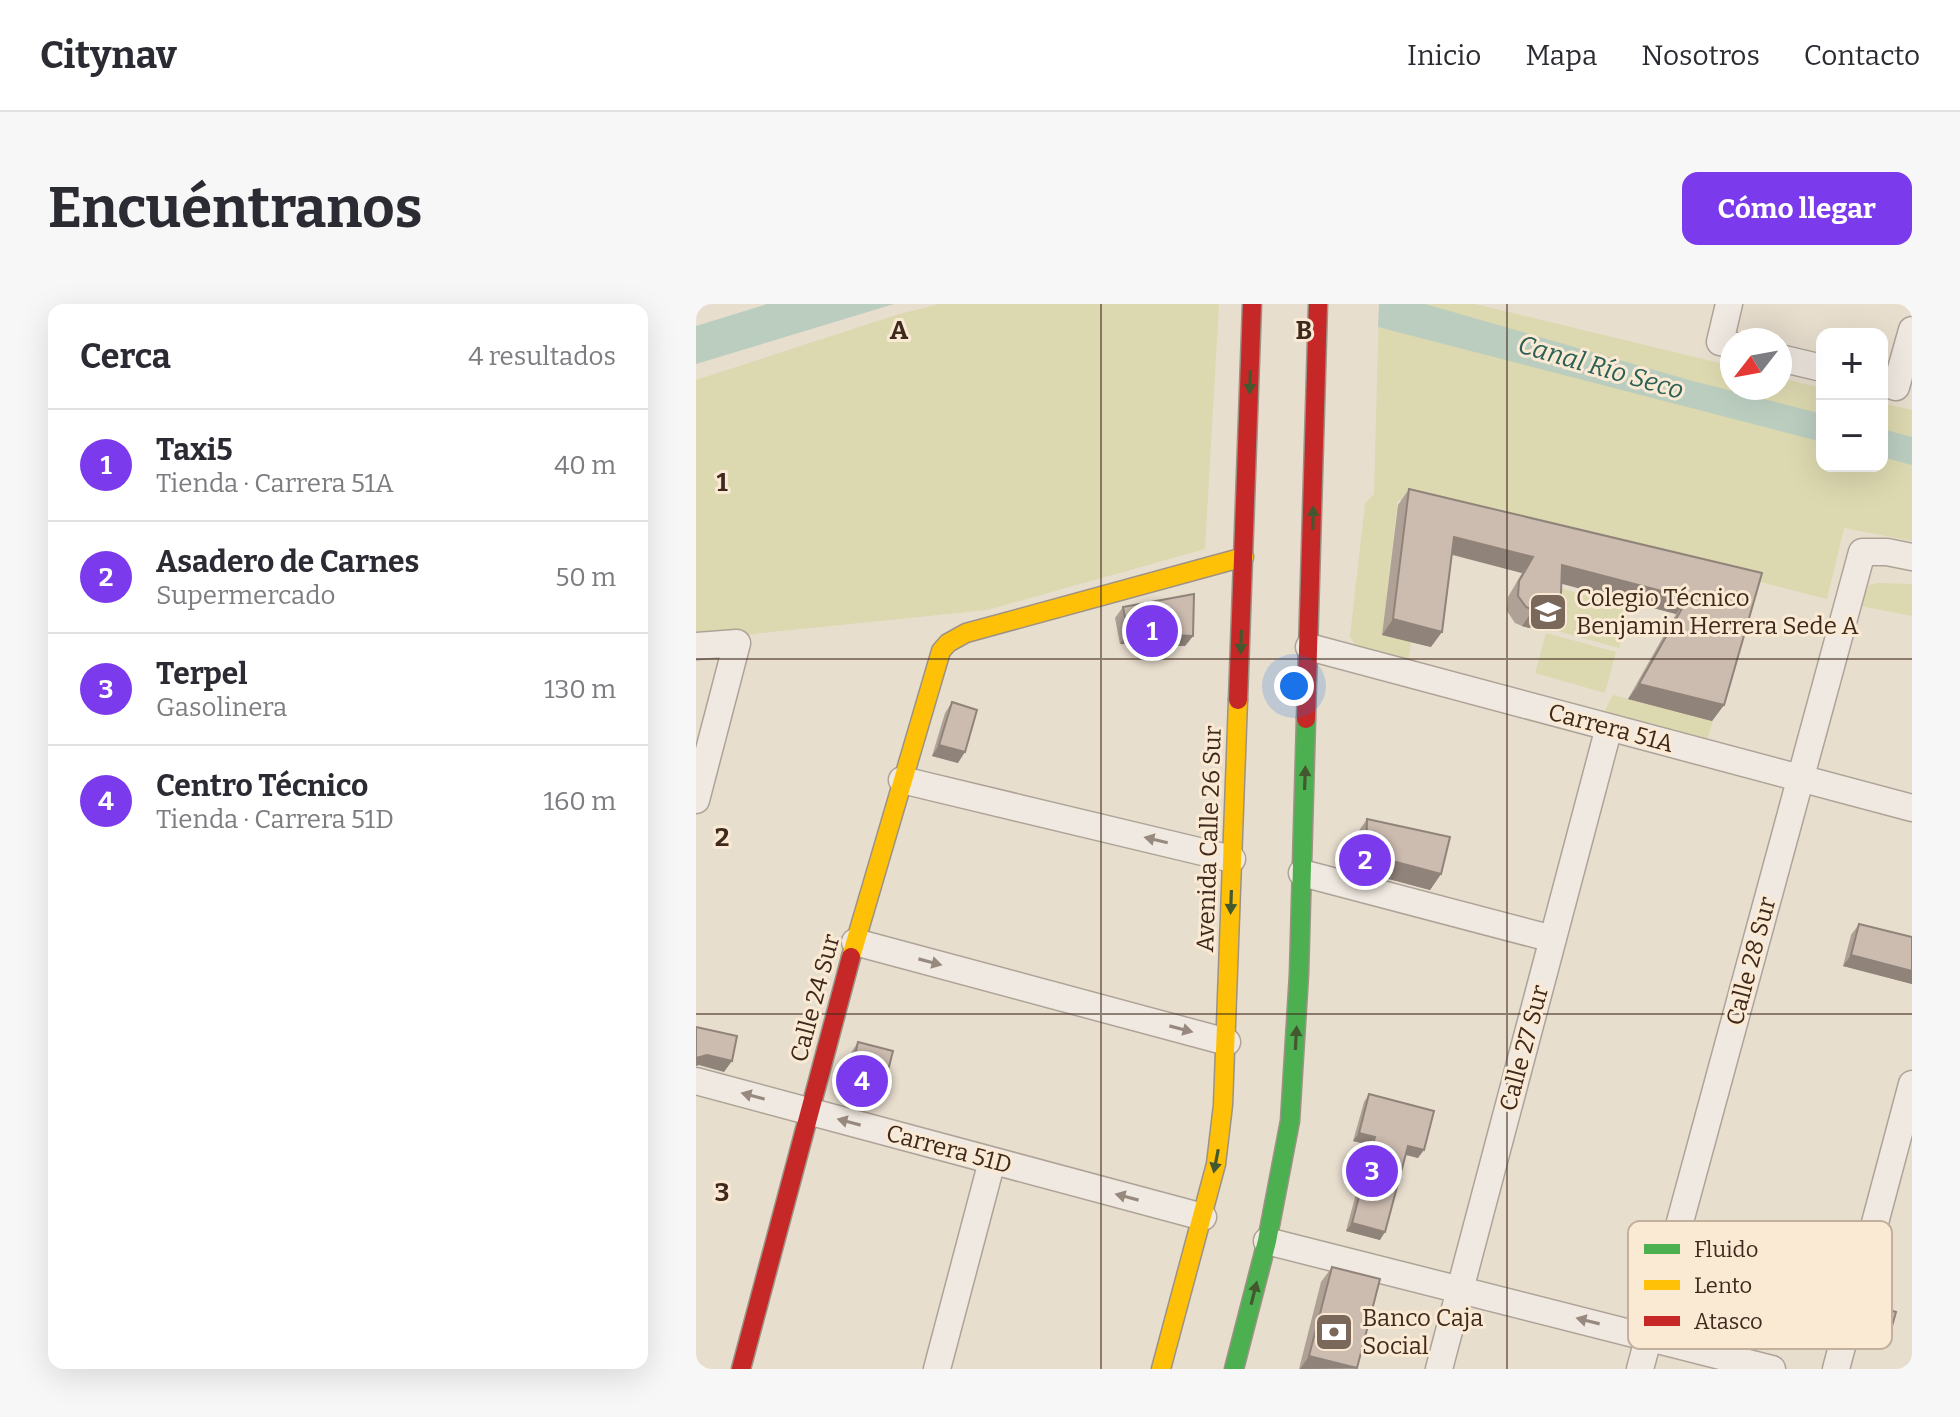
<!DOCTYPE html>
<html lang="es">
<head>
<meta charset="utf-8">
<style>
	body { margin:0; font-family:Bitter,serif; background:#f7f7f7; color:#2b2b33 }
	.controls { position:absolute; right:24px; top:24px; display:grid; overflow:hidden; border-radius:16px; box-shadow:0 8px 32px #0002 }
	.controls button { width:72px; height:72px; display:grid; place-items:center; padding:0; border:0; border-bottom:2px solid #e1e1e2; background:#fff; color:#2b2b33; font:40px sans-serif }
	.compass { position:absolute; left:1024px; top:24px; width:72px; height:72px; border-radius:50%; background:#fff; box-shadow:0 8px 32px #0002; rotate:239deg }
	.you { position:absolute; left:598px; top:382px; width:28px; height:28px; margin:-20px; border:6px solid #fff; border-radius:50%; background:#1a73e8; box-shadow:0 0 0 12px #1a73e833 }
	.badge { display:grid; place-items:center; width:52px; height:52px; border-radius:50%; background:#7c3aed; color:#fff; font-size:26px; font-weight:700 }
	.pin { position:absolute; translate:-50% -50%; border:4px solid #fff; box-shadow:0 2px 8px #0006 }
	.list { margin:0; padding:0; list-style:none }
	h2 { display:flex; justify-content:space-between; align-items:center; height:104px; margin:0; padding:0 32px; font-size:34px }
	h2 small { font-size:26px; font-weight:400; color:#7c7c81 }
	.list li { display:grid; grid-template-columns:52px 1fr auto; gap:24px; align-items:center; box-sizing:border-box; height:112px; padding:0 32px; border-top:2px solid #e1e1e2 }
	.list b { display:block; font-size:30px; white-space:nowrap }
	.list p { margin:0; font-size:26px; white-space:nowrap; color:#7c7c81 }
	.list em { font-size:26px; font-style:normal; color:#7c7c81 }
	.map { position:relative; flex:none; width:1216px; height:1065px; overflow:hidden; border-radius:16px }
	header { display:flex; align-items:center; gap:48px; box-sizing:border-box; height:112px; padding:0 40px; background:#fff; border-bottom:2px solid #e1e1e2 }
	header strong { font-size:38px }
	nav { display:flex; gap:44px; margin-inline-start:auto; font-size:28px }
	.intro { display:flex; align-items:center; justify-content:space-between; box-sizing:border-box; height:192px; padding:0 48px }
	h1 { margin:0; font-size:56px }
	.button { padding:20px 36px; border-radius:16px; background:#7c3aed; color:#fff; font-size:28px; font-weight:700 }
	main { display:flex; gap:48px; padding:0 48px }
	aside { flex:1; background:#fff; border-radius:16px; box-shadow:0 8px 32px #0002 }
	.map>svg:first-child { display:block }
	.green { fill:#dcd8af }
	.water { fill:#bacdbf }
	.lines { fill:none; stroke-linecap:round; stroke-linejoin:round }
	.street-casing { stroke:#aea397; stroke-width:29 }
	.fast-casing { stroke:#9d9286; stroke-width:21 }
	.slow-casing { stroke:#9d9286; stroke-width:21 }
	.jam-casing { stroke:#9d9286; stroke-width:21 }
	.street { stroke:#f0e9e1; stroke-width:26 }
	.fast { stroke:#4caf50; stroke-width:18 }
	.slow { stroke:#ffc107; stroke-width:18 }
	.jam { stroke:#c62828; stroke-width:18 }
	.wall { fill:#afa196 }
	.shaded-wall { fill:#8f837a }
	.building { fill:#ccbbaf; stroke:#8f837a; stroke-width:2 }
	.oneway { fill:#44582f }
	.oneway2 { fill:#98897f }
	.grid { fill:none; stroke:#3f291d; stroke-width:2; stroke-opacity:0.55 }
	.labels { text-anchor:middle; stroke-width:6; stroke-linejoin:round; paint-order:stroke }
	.poi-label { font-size:24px; fill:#3f291d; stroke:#faead4; text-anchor:start }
	.street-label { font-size:24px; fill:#3f291d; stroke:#faead4 }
	.water-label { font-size:26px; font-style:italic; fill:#2b6056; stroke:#faead4 }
	.key { fill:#faead4; stroke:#c2b09d; stroke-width:2 }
	.key-label { font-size:22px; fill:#3f291d }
	.grid-label { font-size:26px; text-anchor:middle; font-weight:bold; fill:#3f291d; stroke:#faead4; stroke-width:6; stroke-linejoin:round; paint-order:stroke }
</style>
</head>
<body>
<header>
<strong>Citynav</strong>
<nav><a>Inicio</a><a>Mapa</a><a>Nosotros</a><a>Contacto</a></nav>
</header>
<div class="intro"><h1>Encuéntranos</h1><a class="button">Cómo llegar</a></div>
<main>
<aside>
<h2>Cerca<small>4 resultados</small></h2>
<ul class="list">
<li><span class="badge">1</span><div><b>Taxi5</b><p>Tienda · Carrera 51A</p></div><em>40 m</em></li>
<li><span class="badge">2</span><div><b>Asadero de Carnes</b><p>Supermercado</p></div><em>50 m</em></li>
<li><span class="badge">3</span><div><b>Terpel</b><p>Gasolinera</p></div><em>130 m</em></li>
<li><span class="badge">4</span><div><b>Centro Técnico</b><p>Tienda · Carrera 51D</p></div><em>160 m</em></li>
</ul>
</aside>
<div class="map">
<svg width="1216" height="1065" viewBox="0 0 1216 1065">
	<rect width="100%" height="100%" fill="#e8dece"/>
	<path class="green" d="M 243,0 L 523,0 L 509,245 L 291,306 L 37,332 L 0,333 L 0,76 L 200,11 Z
		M 683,0 L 779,0 L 1036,62 L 1036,84 L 1084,84 L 1084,74 L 1126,84 L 1126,162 L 1186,162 L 1186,99 L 1216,106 L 1216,237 L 1148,224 L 1131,295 L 1057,276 L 702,196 L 686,330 L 715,338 L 712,360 L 663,348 L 654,332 L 669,200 L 678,190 Z
		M 1182,279 L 1216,280 L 1216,312 L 1164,302 L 1173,281 Z
		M 864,284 L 934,303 L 923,344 L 854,325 Z
		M 850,329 L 920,348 L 909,389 L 839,369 Z
		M 917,391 L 1017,417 L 1011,436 L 907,410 Z"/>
	<path class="water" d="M 71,0 L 198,0 L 0,60 L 0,22 Z
		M 683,0 L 729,0 L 993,76 L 1126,110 L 1126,138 L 682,23 Z
		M 1186,125 L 1216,133 L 1216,161 L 1186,153 Z"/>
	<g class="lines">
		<defs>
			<path id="street" d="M 1033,0 L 1024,38 L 1036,41
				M 1084,54 L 1126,64
				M 1186,79 L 1200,83 L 1216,26
				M 0,342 L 41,339 L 0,496
				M 613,343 L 1216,504
				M 206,476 L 536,555
				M 606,569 L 857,635
				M 159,638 L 531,738
				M 0,777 L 507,913
				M 571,937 L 1076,1065
				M 241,1065 L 296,857
				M 743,1065 L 913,423
				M 944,1065 L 1166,248 L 1191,248 L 1216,253
				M 1140,1065 L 1216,780"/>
			<path id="fast" d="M 538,1065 L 571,937 L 594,817 L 603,670 L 610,415"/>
			<path id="slow" d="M 155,653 L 245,347 L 252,339 L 270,329 L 548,253
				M 465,1065 L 520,860 L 527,801 L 542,396"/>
			<path id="jam" d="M 542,396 L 556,0
				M 610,415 L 622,0
				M 45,1065 L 155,653"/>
		</defs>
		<use href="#street" class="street-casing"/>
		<use href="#fast" class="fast-casing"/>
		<use href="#slow" class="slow-casing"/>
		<use href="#jam" class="jam-casing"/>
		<use href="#street" class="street"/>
		<use href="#fast" class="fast"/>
		<use href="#slow" class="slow"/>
		<use href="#jam" class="jam"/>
	</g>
	<path class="wall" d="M 713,185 L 1066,269 L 1028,401 L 1016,417 L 932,395 L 980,310 L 865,279 L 846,318 L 833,324 L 826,322 L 819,319 L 811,307 L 812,293 L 826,269 L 756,251 L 735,343 L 686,331 L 702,201 Z
		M 427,303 L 497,332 L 489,342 L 424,340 L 419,314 Z
		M 256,398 L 262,459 L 236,452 L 249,409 Z
		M 671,515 L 745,570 L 734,586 L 659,566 L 660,531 Z
		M 1163,620 L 1216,633 L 1216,680 L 1147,662 L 1155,631 Z
		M 162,738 L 185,794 L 178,805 L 144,796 L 155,749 Z
		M 673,790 L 722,854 L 710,851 L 684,936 L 650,927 L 673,841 L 657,837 L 668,798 Z
		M 636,963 L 684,975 L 660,1065 L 603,1065 L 625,978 Z
		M 1118,984 L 1136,1013 L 1128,1024 L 1106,1019 L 1111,995 Z
		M 1179,1002 L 1189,1039 L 1167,1032 L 1175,1007 Z"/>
	<path class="shaded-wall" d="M 758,233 L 837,253 L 826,269 L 747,248 Z
		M 866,261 L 992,294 L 980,310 L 855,277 Z
		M 858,303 L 846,318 L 833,324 L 826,322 L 837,306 Z
		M 697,315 L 746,328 L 735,343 L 686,331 Z
		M 432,329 L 497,332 L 489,342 L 424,340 Z
		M 943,380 L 1028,401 L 1016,417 L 932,395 Z
		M 243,441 L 269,448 L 262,459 L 236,452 Z
		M 670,550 L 745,570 L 734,586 L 659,566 Z
		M 1155,651 L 1216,667 L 1216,680 L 1147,662 Z
		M 11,751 L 36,757 L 28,768 L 3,761 L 0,762 L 0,754 Z
		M 151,786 L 185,794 L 178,805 L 144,796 Z
		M 663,829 L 679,833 L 673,841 L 657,837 Z
		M 712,842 L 728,846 L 722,854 L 707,850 Z
		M 656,919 L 689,928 L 684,936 L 650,927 Z
		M 1113,1008 L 1136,1013 L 1128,1024 L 1106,1019 Z
		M 1171,1026 L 1193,1033 L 1189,1039 L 1167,1032 Z
		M 613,1052 L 661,1064 L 604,1065 Z"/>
	<path class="building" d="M 713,185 L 1066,269 L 1028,401 L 943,380 L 992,294 L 866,261 L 865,290 L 858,303 L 844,308 L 837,306 L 830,303 L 822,292 L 823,277 L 837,253 L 758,233 L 746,328 L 697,315 Z
		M 498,290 L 497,332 L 432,329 L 427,303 Z
		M 256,398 L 281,406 L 269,448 L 243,441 Z
		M 671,515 L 754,533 L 745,570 L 670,550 Z
		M 1163,620 L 1216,633 L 1216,667 L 1155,651 Z
		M 0,723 L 41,732 L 36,757 L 11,751 L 0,754 Z
		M 162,738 L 197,747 L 185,794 L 151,786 Z
		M 673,790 L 738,807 L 728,846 L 712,842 L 689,928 L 656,919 L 679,833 L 663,829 Z
		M 636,963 L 684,975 L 661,1064 L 613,1052 Z
		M 1179,1002 L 1200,1008 L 1193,1033 L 1171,1026 Z"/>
	<defs><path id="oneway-solid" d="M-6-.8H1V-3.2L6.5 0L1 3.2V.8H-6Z" transform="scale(2)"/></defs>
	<g class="oneway">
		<use href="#oneway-solid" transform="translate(554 78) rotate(92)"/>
		<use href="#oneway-solid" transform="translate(617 214) rotate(-89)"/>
		<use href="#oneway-solid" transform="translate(545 338) rotate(92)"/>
		<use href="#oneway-solid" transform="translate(609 474) rotate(-88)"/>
		<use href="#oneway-solid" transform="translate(535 598) rotate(92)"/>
		<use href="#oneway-solid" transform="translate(600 734) rotate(-87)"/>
		<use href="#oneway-solid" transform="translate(520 857) rotate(101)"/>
		<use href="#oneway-solid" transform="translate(558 989) rotate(-76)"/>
	</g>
	<g class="oneway2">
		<use href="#oneway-solid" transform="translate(460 536) rotate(-167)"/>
		<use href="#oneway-solid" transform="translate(234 658) rotate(15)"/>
		<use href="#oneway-solid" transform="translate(485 725) rotate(15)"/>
		<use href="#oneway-solid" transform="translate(57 792) rotate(-165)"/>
		<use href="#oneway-solid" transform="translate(153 818) rotate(-165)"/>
		<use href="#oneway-solid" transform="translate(431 893) rotate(-165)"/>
		<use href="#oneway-solid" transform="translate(892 1017) rotate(-166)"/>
	</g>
	<path class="grid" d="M 405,0 L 405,1065M 811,0 L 811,1065M 0,355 L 1216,355M 0,710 L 1216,710"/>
	<defs>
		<symbol id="school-square" viewBox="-11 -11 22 22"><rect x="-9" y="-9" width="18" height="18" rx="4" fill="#7a685b" stroke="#faead4"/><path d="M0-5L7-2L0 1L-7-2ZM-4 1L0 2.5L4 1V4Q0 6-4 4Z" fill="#fff"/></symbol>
		<symbol id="bank-square" viewBox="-11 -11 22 22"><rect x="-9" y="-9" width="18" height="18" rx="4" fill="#7a685b" stroke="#faead4"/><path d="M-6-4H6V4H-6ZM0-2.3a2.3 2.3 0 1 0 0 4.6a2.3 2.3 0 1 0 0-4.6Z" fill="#fff"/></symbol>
	</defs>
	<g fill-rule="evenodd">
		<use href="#school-square" x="830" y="286" width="44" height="44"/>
		<use href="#bank-square" x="616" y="1006" width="44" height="44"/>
	</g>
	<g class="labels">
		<g class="poi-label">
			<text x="880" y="302">Colegio Técnico<tspan x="880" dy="28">Benjamin Herrera Sede A</tspan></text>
			<text x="666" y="1022">Banco Caja<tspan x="666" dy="28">Social</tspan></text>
		</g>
		<g class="street-label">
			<text transform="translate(915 424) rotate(15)" y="8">Carrera 51A</text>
			<text transform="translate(513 535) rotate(-88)" y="8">Avenida Calle 26 Sur</text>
			<text transform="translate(1055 657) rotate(-75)" y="8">Calle 28 Sur</text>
			<text transform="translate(119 694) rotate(-75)" y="8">Calle 24 Sur</text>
			<text transform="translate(828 744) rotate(-75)" y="8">Calle 27 Sur</text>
			<text transform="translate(253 845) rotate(15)" y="8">Carrera 51D</text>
		</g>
		<g class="water-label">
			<text transform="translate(905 63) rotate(16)" y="9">Canal Río Seco</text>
		</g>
	</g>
	<rect x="932" y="917" width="264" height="128" rx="12" class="key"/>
	<rect x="948" y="940" width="36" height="10" fill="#4caf50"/>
	<rect x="948" y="976" width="36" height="10" fill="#ffc107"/>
	<rect x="948" y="1012" width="36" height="10" fill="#c62828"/>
	<g class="key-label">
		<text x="998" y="953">Fluido</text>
		<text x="998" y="989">Lento</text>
		<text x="998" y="1025">Atasco</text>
	</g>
	<g class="grid-label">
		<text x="203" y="35">A</text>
		<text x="608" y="35">B</text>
		<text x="26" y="187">1</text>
		<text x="26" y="542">2</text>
		<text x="26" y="897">3</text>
	</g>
</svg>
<div class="controls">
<button>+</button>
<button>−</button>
</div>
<svg class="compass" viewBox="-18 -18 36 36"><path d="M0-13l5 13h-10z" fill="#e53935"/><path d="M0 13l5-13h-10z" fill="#7c7c81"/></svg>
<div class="you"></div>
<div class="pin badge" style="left:456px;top:327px">1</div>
<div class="pin badge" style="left:669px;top:556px">2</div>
<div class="pin badge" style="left:676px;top:867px">3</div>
<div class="pin badge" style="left:166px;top:777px">4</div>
</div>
</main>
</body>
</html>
